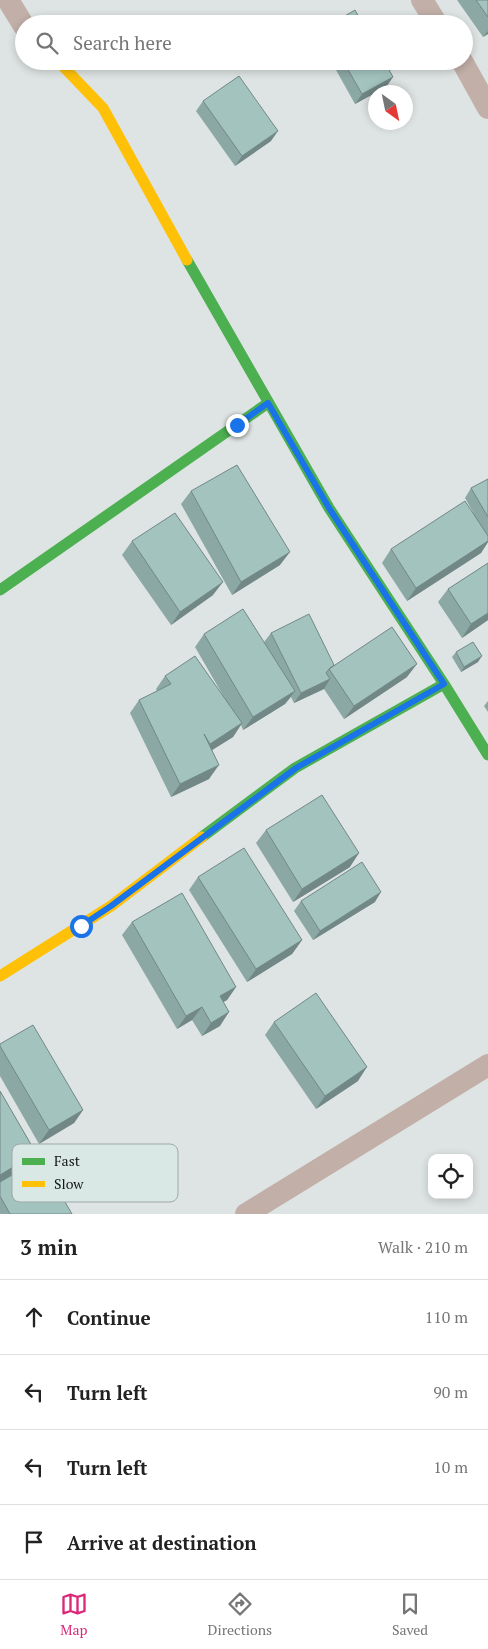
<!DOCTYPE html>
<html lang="en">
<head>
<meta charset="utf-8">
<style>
	body { margin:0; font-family:"PT Serif",serif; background:#f2f2f2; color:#222 }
	.controls { position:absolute; right:15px; bottom:15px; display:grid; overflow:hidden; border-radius:10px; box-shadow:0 2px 8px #0003 }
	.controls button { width:45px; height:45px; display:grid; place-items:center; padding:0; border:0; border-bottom:1px solid #e0e0e0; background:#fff; color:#222; font:25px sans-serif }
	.compass { position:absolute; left:368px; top:85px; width:45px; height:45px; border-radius:50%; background:#fff; box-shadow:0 2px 8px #0003; rotate:147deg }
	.stop { position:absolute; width:15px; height:15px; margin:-11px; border:4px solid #1a73e8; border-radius:50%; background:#fff }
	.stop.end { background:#1a73e8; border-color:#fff; box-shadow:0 1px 5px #0008 }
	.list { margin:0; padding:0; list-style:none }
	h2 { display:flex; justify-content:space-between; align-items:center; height:65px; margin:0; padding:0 20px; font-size:21px }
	h2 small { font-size:16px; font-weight:400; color:#767676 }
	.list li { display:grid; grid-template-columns:32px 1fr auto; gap:15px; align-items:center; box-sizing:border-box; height:75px; padding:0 20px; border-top:1px solid #e0e0e0 }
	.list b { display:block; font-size:19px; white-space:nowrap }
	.list em { font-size:16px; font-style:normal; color:#767676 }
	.icon { flex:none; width:28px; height:28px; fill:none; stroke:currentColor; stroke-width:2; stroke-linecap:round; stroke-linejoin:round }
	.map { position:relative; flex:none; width:488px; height:1214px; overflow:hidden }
	.search { position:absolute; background:#fff; box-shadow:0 2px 8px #0003; left:15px; right:15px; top:15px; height:55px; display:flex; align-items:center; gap:12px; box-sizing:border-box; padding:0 18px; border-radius:28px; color:#767676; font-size:19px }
	.sheet { height:365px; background:#fff }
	nav { display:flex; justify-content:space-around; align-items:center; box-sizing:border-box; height:70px; border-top:1px solid #e0e0e0; background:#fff; font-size:14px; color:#767676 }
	nav a { display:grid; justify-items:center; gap:2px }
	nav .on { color:#db2777 }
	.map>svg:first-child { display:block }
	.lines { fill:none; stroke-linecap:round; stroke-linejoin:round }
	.street { stroke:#c1afa8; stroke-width:22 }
	.fast { stroke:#4caf50; stroke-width:11 }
	.slow { stroke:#ffc107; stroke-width:11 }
	.wall { fill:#8ca8a4 }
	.shaded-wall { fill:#728886 }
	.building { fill:#a3c3bf; stroke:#728886 }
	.route { stroke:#1a73e8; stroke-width:6 }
	.key { fill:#dae8e5; stroke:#9ea9a7; stroke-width:1 }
	.key-label { font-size:14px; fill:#121716 }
</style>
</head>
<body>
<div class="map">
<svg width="488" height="1214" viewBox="0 0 488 1214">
	<rect width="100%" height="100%" fill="#dee4e3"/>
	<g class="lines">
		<path class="street" d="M 8,0 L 24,26
			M 422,0 L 437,24
			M 462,61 L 488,108
			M 246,1214 L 488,1065"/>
		<path class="fast" d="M 187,260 L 329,508 L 444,684 L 488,755
			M 0,590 L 268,403
			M 202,837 L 295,768 L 444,684"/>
		<path class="slow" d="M 58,61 L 103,108 L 187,260
			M 0,976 L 111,906 L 202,837"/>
	</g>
	<path class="wall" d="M 457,0 L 488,0 L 488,34 L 483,37 Z
		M 331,61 L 384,61 L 393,77 L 386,87 L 355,104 Z
		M 203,101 L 271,141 L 235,166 L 196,111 Z
		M 488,479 L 488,542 L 481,553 L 407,601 L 382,563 L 391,549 L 474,514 L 465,498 L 471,488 Z
		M 191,491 L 280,565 L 232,595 L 181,504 Z
		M 132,541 L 213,595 L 171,625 L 122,555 Z
		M 488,563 L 488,620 L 462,638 L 438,602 L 448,589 Z
		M 271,633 L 334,665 L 407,677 L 344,719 L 324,689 L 294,703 L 291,697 L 285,704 L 243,730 L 241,725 L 233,737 L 212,750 L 209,779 L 171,797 L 130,713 L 139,700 L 157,691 L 156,689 L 165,676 L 225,699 L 195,647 L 204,634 L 264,642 Z
		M 456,652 L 478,662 L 461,672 L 452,657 Z
		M 488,701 L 488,712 L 484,706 Z
		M 266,830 L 350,867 L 293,902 L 256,843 Z
		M 198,877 L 302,940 L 292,954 L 247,982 L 189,890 Z
		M 301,901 L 375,902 L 313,940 L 294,911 Z
		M 132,922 L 236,987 L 227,1000 L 223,1002 L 220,1026 L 202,1036 L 192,1020 L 177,1029 L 122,935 Z
		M 274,1022 L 358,1081 L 316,1109 L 265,1035 Z
		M 0,1044 L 83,1110 L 74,1123 L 39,1144 L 0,1076 Z
		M 0,1091 L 36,1153 L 27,1166 L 72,1214 L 0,1214 Z"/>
	<path class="shaded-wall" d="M 488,31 L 488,34 L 483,37 Z
		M 393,77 L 386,87 L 355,104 L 362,94 Z
		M 278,131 L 271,141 L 235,166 L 242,156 Z
		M 488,541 L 488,542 L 481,553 L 407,601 L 416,588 Z
		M 290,552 L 280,565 L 232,595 L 241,582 Z
		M 223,582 L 213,595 L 171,625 L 180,612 Z
		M 488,613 L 488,620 L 462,638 L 471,624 Z
		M 482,656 L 478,662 L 461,672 L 464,667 Z
		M 417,664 L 407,677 L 344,719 L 354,706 Z
		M 330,679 L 324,689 L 294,703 L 301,693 Z
		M 295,691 L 285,704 L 243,730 L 253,717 Z
		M 242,723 L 233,737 L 201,757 L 210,744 Z
		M 219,765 L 209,779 L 171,797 L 180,784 Z
		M 359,853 L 350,867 L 293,902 L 302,889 Z
		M 381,892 L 375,902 L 313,940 L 320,931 Z
		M 302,940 L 292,954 L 247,982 L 256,969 Z
		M 236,987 L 227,1000 L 210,1010 L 220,996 Z
		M 202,1007 L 192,1020 L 177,1029 L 186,1016 Z
		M 229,1012 L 220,1026 L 202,1036 L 211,1023 Z
		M 367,1067 L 358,1081 L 316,1109 L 325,1096 Z
		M 83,1110 L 74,1123 L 39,1144 L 49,1130 Z
		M 36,1153 L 27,1166 L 0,1182 L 0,1175 Z"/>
	<path class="building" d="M 476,0 L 488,0 L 488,17 Z
		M 355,10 L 363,24 L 331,24 Z
		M 343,61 L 384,61 L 393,77 L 362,94 Z
		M 239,76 L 278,131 L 242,156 L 203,101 Z
		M 237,465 L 290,552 L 241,582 L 191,491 Z
		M 488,479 L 488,517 L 471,488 Z
		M 465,501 L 488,536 L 488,541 L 416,588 L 391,549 Z
		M 175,513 L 223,582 L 180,612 L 132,541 Z
		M 488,563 L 488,613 L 471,624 L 448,589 Z
		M 243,609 L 295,691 L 253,717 L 204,634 Z
		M 309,614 L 334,665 L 329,669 L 326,673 L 330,679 L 301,693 L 271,633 Z
		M 392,627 L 417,664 L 354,706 L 329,669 Z
		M 473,642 L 482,656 L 464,667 L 456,652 Z
		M 195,656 L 242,723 L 210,744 L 204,734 L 219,765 L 180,784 L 139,700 L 171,684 L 165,676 Z
		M 322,795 L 359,853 L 302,889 L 266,830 Z
		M 244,848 L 302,940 L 256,969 L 198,877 Z
		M 362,862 L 381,892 L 320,931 L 301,901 Z
		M 182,893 L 236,987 L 220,996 L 229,1012 L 211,1023 L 202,1007 L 186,1016 L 132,922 Z
		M 316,993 L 367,1067 L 325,1096 L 274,1022 Z
		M 33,1025 L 83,1110 L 49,1130 L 0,1046 L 0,1044 Z
		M 0,1091 L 36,1153 L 0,1175 Z
		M 40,1159 L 72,1214 L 10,1214 L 0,1196 L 0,1182 Z"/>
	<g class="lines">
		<path class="route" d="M 81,926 L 111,906 L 296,768 L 444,684 L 329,508 L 268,403 L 237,425"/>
	</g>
	<rect x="12" y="1144" width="166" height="58" rx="8" class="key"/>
	<rect x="22" y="1158" width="23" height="7" fill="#4caf50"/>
	<rect x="22" y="1181" width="23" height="6" fill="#ffc107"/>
	<g class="key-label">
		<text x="54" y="1166">Fast</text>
		<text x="54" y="1189">Slow</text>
	</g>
</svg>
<div class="controls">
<button><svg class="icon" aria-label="locate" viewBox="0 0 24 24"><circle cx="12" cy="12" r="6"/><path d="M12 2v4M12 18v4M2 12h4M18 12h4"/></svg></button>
</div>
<svg class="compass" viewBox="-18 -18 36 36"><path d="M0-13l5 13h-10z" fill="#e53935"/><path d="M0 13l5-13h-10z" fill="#767676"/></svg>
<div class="stop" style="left:81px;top:926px"></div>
<div class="stop end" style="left:237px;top:425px"></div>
<div class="search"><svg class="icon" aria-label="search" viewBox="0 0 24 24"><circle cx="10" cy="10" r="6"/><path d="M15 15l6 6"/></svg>Search here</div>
</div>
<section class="sheet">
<h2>3 min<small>Walk · 210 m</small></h2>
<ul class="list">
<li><svg class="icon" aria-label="ahead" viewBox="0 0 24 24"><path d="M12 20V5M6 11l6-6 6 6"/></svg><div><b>Continue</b></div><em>110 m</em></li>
<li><svg class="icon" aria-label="left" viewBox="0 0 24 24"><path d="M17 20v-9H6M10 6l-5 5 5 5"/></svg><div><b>Turn left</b></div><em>90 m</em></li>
<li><svg class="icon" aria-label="left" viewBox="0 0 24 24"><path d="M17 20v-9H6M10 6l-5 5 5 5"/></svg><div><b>Turn left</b></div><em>10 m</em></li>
<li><svg class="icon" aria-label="arrive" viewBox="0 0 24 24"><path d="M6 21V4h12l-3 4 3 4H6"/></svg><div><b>Arrive at destination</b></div></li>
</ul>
</section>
<nav>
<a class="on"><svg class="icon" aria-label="map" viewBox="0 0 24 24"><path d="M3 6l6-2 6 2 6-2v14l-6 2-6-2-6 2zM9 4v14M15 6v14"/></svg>Map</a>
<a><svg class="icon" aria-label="directions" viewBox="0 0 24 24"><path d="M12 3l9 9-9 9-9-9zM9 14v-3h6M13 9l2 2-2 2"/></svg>Directions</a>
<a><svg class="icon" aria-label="saved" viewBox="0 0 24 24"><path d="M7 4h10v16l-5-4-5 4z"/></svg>Saved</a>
</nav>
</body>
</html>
